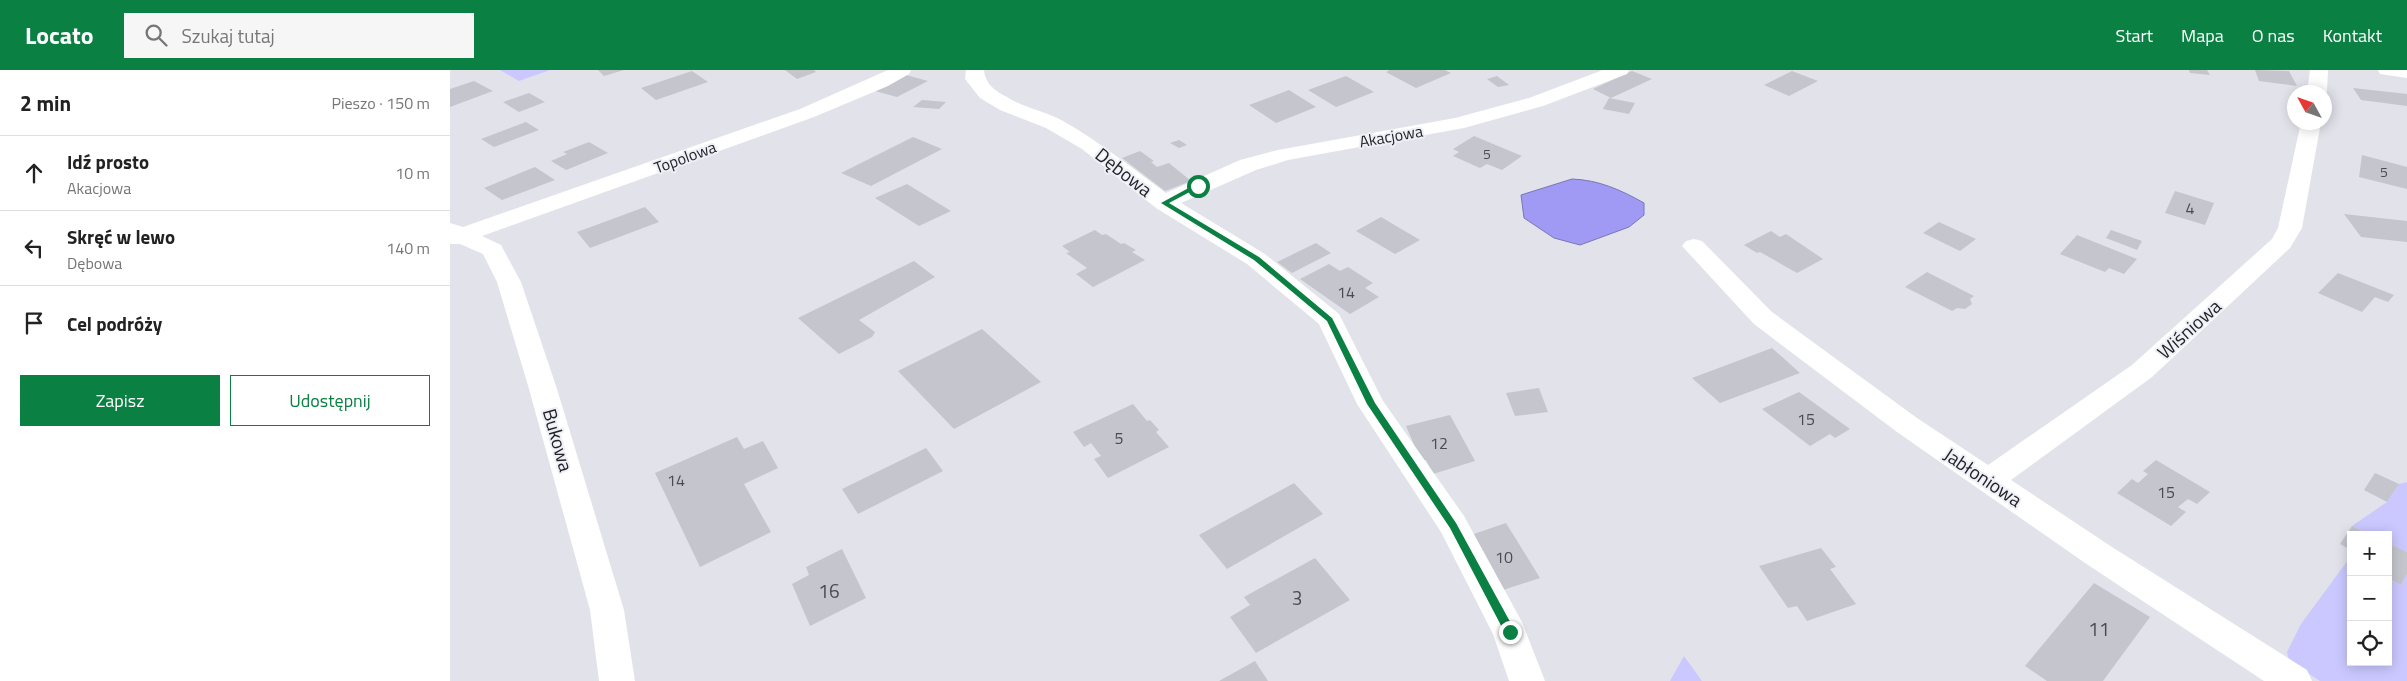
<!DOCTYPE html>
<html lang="pl">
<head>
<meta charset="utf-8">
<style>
	body { margin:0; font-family:"Titillium Web",sans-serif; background:#f6f6f6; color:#222 }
	.controls { position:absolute; right:15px; bottom:15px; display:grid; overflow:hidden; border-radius:0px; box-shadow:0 2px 12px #0003 }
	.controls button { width:45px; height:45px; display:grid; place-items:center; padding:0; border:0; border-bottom:1px solid #e0e0e0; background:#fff; color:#222; font:25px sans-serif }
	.compass { position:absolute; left:1837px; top:15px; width:45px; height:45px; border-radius:50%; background:#fff; box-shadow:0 2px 12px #0003; rotate:310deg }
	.stop { position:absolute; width:15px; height:15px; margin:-11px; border:4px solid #0b8043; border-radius:50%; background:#fff }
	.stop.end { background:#0b8043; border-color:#fff; box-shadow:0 1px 5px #0008 }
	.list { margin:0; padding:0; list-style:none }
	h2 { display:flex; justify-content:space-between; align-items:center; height:65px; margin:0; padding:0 20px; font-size:21px }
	h2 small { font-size:16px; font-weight:400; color:#767676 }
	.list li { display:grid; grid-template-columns:32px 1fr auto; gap:15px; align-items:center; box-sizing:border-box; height:75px; padding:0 20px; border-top:1px solid #e0e0e0 }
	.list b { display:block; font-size:19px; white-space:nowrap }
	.list p { margin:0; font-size:16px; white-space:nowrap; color:#767676 }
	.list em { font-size:16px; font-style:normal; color:#767676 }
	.actions { display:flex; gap:10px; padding:15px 20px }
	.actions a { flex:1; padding:11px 0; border:1px solid #0b8043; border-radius:0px; text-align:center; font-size:18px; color:#0b8043 }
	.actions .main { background:#0b8043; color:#fff }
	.icon { flex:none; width:28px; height:28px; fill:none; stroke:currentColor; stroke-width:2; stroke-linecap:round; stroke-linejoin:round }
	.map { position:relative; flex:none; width:1957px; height:611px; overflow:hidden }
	header { display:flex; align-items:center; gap:30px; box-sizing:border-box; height:70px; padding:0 25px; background:#0b8043; color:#fff }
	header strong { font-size:24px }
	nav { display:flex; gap:28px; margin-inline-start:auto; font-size:18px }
	.search { width:350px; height:45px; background:#f6f6f6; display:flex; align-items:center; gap:12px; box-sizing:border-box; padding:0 18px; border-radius:0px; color:#767676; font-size:19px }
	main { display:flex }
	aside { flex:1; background:#fff }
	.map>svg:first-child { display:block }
	.green { fill:#cac8fe }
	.water { fill:#a09af4; stroke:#7a76b6 }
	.building { fill:#c5c5cd }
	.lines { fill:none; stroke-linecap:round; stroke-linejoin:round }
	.minor { fill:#fff; fill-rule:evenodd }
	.route { fill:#0b8043 }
	.labels { text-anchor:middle; stroke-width:4; stroke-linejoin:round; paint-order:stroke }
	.far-number-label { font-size:14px; fill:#4b4b4f }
	.far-street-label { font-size:16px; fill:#222225; stroke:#efeff8 }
	.number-label { font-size:16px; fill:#4b4b4f }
	.street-label { font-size:19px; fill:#222225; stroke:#efeff8 }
	.near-number-label { font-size:19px; fill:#4b4b4f }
</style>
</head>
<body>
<header>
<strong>Locato</strong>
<div class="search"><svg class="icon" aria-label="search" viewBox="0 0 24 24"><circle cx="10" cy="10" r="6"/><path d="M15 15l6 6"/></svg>Szukaj tutaj</div>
<nav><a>Start</a><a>Mapa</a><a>O nas</a><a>Kontakt</a></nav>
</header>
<main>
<aside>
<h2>2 min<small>Pieszo · 150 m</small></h2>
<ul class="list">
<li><svg class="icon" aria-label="ahead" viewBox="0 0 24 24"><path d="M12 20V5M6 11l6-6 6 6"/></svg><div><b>Idź prosto</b><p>Akacjowa</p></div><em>10 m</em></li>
<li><svg class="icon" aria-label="left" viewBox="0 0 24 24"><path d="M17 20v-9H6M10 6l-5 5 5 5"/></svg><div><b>Skręć w lewo</b><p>Dębowa</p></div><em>140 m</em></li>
<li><svg class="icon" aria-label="arrive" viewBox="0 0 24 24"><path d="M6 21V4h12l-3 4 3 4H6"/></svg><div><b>Cel podróży</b></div></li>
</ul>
<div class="actions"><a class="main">Zapisz</a><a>Udostępnij</a></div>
</aside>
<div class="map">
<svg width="1957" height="611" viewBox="0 0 1957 611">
	<rect width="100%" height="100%" fill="#e2e2ea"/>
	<path class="green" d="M 50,0 L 100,0 L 69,11 Z
		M 1957,412 L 1957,482 L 1938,473 L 1940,469 L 1938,465 L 1926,462 L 1925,465 L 1919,465 L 1902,456 L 1937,432 L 1949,414 Z
		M 1901,486 L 1901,592 L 1938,592 L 1938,508 L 1951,515 L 1957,504 L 1957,611 L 1870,611 L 1839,591 L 1837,582 L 1851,554 Z
		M 1234,586 L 1252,611 L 1220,611 Z"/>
	<path class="water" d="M 1122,109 C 1149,110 1171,120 1194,133 L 1194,145 L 1179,157 L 1130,175 L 1104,168 L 1074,148 L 1071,125 Z"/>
	<path class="building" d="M 148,0 L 174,0 L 154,6 Z
		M 335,0 L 364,0 L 366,2 L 347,9 Z
		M 940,0 L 995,0 L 1001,3 L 966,18 L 936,2 Z
		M 1739,0 L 1757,0 L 1760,5 L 1740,3 Z
		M 1805,0 L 1839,1 L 1847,16 L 1809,11 Z
		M 242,1 L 258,12 L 206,30 L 191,18 Z
		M 1182,1 L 1202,9 L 1161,28 L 1143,19 Z
		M 1342,1 L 1368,11 L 1339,26 L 1314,15 Z
		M 456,5 L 478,11 L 447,27 L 425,21 Z
		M 896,6 L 924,22 L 886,37 L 858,20 Z
		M 1047,6 L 1059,15 L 1048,17 L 1037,9 Z
		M 24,11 L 43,21 L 0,37 L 0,19 Z
		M 1903,18 L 1957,24 L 1957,36 L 1911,30 Z
		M 839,20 L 866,37 L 826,53 L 799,35 Z
		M 79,23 L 95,32 L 69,42 L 53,32 Z
		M 1159,28 L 1185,33 L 1179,44 L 1153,39 Z
		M 472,30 L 496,32 L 489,39 L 463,37 Z
		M 76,52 L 89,60 L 44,77 L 31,69 Z
		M 1024,66 L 1072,86 L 1052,100 L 1037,94 L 1030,98 L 1003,86 L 1009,82 L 1003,79 Z
		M 463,67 L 492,79 L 421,116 L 391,103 Z
		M 729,70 L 737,75 L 729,78 L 720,73 Z
		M 139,72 L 158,83 L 116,100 L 101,91 L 117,84 L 113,82 Z
		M 690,81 L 704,91 L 701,92 L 707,97 L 719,93 L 741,111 L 715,121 L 672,88 Z
		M 1912,85 L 1957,97 L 1957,119 L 1909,107 Z
		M 85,97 L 105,110 L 52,130 L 34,118 Z
		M 457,114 L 501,141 L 469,156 L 425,128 Z
		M 1725,121 L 1764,133 L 1755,155 L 1715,143 Z
		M 195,137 L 209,152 L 140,178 L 127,162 Z
		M 1894,144 L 1957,151 L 1957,172 L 1911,167 Z
		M 931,147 L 970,170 L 945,184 L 906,161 Z
		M 1489,152 L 1526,169 L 1510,181 L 1473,163 Z
		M 645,160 L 652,165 L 656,164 L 671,174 L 674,173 L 686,180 L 682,182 L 695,190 L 643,217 L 626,204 L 637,198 L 616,183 L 620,182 L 612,176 Z
		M 1661,160 L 1692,171 L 1687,180 L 1656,168 Z
		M 1321,161 L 1330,167 L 1336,164 L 1373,189 L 1347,203 L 1310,182 L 1307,183 L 1294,175 Z
		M 1627,165 L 1687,189 L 1674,204 L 1659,198 L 1655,202 L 1610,184 Z
		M 866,173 L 881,183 L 842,203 L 827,192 Z
		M 464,191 L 485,207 L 409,250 L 425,262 L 422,267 L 389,284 L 348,248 Z
		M 879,194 L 890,201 L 898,197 L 923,213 L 915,218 L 929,227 L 900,244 L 850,209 Z
		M 1477,202 L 1524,226 L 1520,229 L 1522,234 L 1515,239 L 1507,238 L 1502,241 L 1455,217 Z
		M 1888,203 L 1944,225 L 1938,232 L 1925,227 L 1912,242 L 1868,223 Z
		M 532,259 L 591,312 L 504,359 L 448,301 Z
		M 1322,278 L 1350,303 L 1270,333 L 1242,308 Z
		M 1089,318 L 1098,342 L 1065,346 L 1056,323 Z
		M 1349,322 L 1400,359 L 1385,368 L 1380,364 L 1360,376 L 1312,339 Z
		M 683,334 L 697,351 L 700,350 L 709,360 L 706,362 L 719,377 L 658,408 L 644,389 L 651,386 L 641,373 L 634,377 L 623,362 Z
		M 1000,345 L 1025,391 L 983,404 L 976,390 L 971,391 L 956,356 Z
		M 287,367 L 294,379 L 313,371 L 328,398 L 294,414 L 321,462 L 250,497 L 205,403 Z
		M 476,378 L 493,401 L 408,444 L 392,419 Z
		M 1706,390 L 1760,422 L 1747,434 L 1738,429 L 1728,437 L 1736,442 L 1721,456 L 1667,423 L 1682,409 L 1688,413 L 1698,404 L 1693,401 Z
		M 1925,403 L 1949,414 L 1937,432 L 1914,420 Z
		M 844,413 L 873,444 L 777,499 L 749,465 Z
		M 1056,453 L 1090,508 L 1050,521 L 1018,466 Z
		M 1902,456 L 1919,465 L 1901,465 L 1901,480 L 1890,474 Z
		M 1938,473 L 1957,482 L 1957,504 L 1951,515 L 1938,508 Z
		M 1371,478 L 1386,497 L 1380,499 L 1406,534 L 1357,551 L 1347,536 L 1338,538 L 1309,496 Z
		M 392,479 L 416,528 L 360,556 L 342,514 L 359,505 L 356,497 Z
		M 865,488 L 900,530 L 806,583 L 780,547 L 800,535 L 794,527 Z
		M 1644,513 L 1700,547 L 1653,611 L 1597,611 L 1575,596 Z
		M 805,591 L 818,611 L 769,611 Z"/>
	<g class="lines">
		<path class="minor" d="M 438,0 L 461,0 L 459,4 L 438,16 L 364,47 L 32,166 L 51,175 L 71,212 L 107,319 L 174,540 L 185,611 L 149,611 L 140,540 L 79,319 L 47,212 L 33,184 L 10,174 L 0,174 L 0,153 L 13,157 L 350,39 Z
			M 516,0 L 534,0 C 535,14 545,21 557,27 C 574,38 595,41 613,51 C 650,72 682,98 716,123 L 790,90 L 828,80 L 1005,48 L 1079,28 L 1153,0 L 1179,0 L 1177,4 L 1093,36 L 1014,58 L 838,90 L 806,100 L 731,133 L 815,184 L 889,244 L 933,331 L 1014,446 L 1072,552 L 1095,611 L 1059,611 L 1043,564 L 991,462 L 907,334 L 869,254 L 797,194 L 706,138 L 632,79 L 596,58 L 550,40 L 530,28 L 515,9 Z
			M 1860,0 L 1878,0 L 1877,22 L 1874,25 L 1874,22 L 1857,22 Z
			M 1928,0 L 1957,0 L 1957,8 L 1930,4 Z
			M 1851,52 L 1871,52 L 1852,158 L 1840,178 L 1702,307 L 1561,410 L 1662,477 L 1857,600 L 1862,611 L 1814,611 L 1638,495 L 1447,362 L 1304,254 L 1232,176 L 1236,171 L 1244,169 L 1252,171 L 1322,242 L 1467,348 L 1538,395 L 1682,295 L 1822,169 L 1828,158 Z"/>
	</g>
	<path class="route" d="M 746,114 L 751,116 L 719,133 L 809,187 L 882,248 L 925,333 L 1006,453 L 1064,559 L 1064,565 L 1056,565 L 1000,458 L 917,334 L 877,251 L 804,190 L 711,133 Z"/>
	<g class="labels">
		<g class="far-number-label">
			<text x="1037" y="89">5</text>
			<text x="1934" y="107">5</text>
		</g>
		<g class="far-street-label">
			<text transform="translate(941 66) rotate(-10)" y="6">Akacjowa</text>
			<text transform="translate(235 87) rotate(-20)" y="6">Topolowa</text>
		</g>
		<g class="number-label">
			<text x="1740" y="144">4</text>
			<text x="896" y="228">14</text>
			<text x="1356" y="355">15</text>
			<text x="669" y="374">5</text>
			<text x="989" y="379">12</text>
			<text x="226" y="416">14</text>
			<text x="1716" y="428">15</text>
			<text x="1054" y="493">10</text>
		</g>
		<g class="street-label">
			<text transform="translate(674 102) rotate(38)" y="7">Dębowa</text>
			<text transform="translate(1739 259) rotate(-42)" y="7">Wiśniowa</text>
			<text transform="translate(108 370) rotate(74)" y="7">Bukowa</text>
			<text transform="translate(1533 407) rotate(34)" y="7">Jabłoniowa</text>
		</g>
		<g class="near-number-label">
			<text x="379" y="528">16</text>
			<text x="847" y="535">3</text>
			<text x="1649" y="566">11</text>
		</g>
	</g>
</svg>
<div class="controls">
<button>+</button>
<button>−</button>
<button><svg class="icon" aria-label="locate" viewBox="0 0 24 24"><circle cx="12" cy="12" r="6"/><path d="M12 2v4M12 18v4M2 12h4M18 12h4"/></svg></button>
</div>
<svg class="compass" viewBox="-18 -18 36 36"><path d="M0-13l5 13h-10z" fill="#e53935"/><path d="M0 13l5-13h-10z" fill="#767676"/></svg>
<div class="stop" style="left:748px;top:116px"></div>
<div class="stop end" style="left:1060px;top:562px"></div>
</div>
</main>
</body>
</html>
